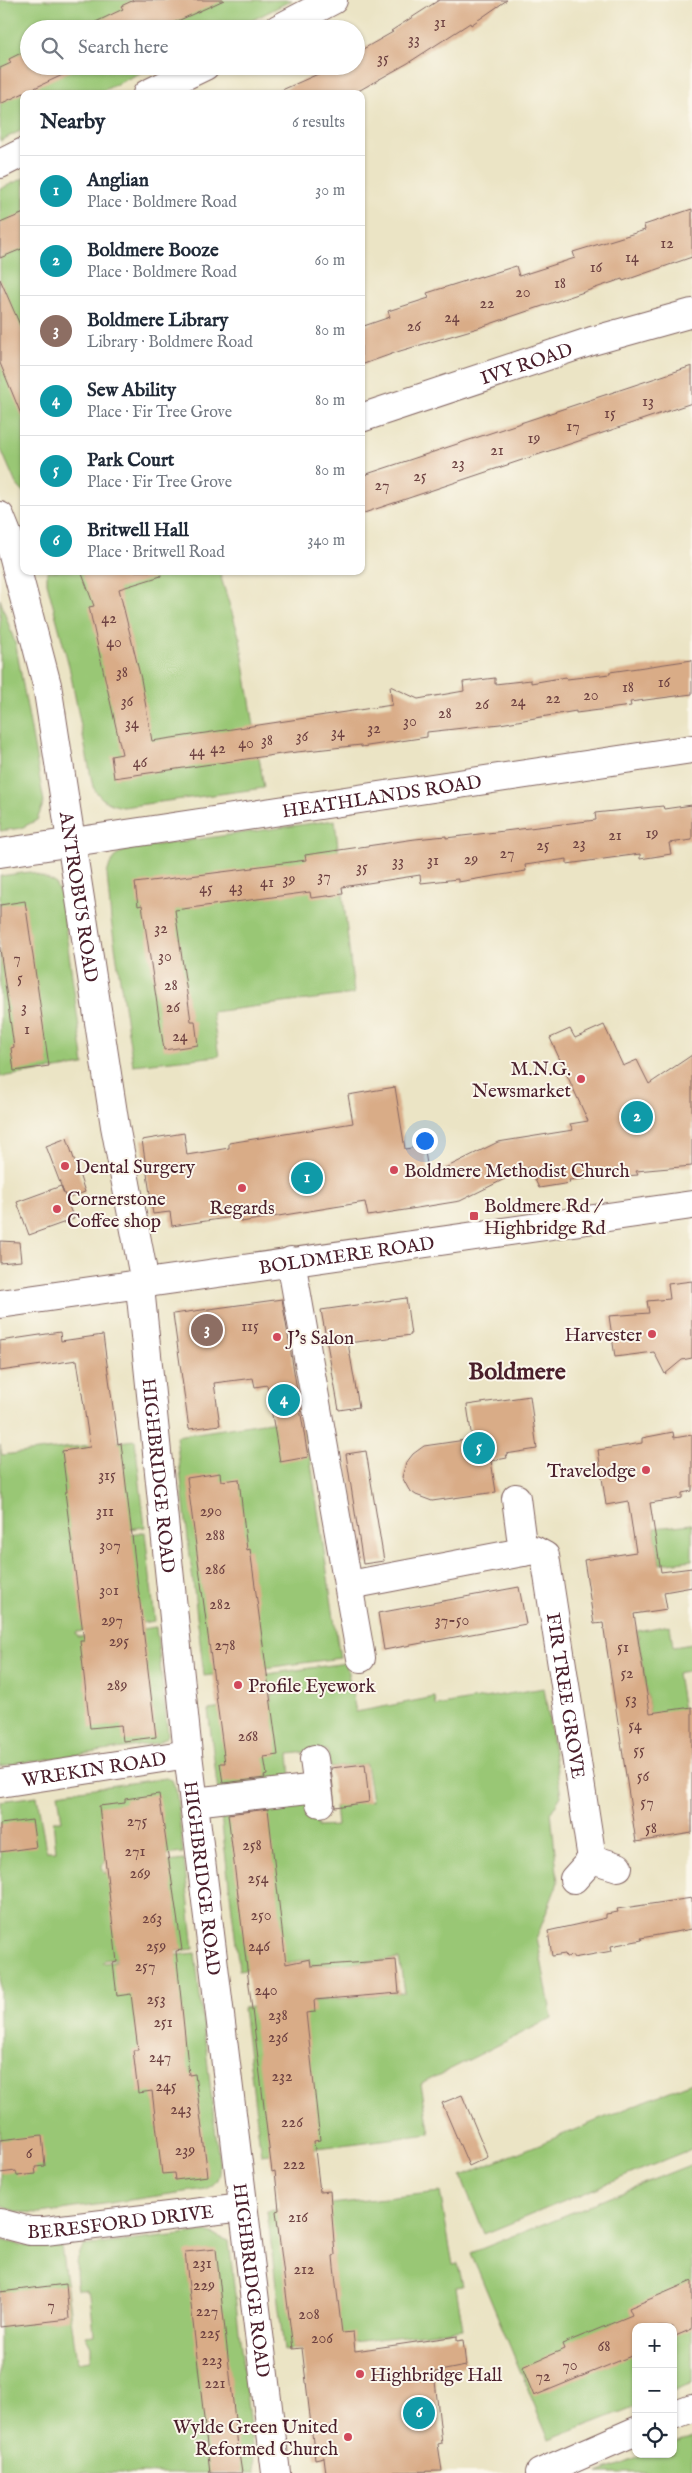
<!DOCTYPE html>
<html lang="en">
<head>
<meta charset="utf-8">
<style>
	body { margin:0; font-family:"IM FELL English",serif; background:#f2f2f3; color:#1f2937 }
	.controls { position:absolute; right:15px; bottom:15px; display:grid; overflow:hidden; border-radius:10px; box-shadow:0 1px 4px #0004 }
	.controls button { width:45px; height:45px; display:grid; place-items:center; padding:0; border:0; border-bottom:1px solid #e0e1e3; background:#fff; color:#1f2937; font:25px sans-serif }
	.you { position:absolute; left:424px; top:1140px; width:18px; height:18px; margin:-12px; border:4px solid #fff; border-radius:50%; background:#1a73e8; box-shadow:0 0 0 8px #1a73e833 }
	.badge { display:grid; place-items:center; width:32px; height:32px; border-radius:50%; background:#d1495b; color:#fff; font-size:16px; font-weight:700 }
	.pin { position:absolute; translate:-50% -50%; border:2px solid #fff; box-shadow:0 1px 5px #0006 }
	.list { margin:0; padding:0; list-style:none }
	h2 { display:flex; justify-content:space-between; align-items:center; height:65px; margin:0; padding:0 20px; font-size:21px }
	h2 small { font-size:16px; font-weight:400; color:#747a83 }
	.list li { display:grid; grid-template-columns:32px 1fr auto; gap:15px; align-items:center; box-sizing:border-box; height:70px; padding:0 20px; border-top:1px solid #e0e1e3 }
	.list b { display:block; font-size:19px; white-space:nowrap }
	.list p { margin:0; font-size:16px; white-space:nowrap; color:#747a83 }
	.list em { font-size:16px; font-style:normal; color:#747a83 }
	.icon { flex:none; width:28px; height:28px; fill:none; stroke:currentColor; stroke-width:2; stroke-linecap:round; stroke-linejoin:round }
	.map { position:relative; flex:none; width:692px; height:2473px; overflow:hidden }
	.search { position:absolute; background:#fff; box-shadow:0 1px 4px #0004; left:20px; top:20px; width:345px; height:55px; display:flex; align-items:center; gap:12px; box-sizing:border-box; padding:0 18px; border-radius:28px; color:#747a83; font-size:19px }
	.panel { position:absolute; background:#fff; box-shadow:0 1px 4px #0004; left:20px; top:90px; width:345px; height:485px; border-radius:10px }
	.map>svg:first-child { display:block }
	.green { fill:#99c775; stroke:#727350 }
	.building { fill:#d9ac87 }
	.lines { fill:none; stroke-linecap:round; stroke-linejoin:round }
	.minor-casing { stroke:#826461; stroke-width:30 }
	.major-casing { stroke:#826461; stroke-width:30 }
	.minor { stroke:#fff; stroke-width:28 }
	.major { stroke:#fff; stroke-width:28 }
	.poi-dot { fill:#d1495b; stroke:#fbf7ec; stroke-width:2 }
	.labels { text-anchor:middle; stroke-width:4; stroke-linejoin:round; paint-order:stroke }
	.number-label { font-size:16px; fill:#6e4242 }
	.street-label { font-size:19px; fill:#4a1f2b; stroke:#fbf7ec }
	.poi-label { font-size:19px; fill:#4a1f2b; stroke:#fbf7ec; text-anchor:start }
	.district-label { font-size:24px; font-weight:bold; fill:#4a1f2b; stroke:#fbf7ec }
</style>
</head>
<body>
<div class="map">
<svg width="692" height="2473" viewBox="0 0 692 2473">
	<rect width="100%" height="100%" fill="#fbf7ec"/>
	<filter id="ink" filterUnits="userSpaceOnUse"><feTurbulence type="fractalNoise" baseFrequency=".02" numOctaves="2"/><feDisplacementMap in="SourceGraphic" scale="10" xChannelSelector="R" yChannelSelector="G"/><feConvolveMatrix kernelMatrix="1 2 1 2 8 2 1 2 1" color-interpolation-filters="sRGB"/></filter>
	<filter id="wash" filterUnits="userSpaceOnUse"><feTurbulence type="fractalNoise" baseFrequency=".0096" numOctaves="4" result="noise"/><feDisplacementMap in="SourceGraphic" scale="20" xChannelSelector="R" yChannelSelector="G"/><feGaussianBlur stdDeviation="1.12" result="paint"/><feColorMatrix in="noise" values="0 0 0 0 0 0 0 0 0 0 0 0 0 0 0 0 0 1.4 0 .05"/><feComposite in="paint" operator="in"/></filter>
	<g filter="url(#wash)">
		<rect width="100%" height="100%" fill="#ebe4c5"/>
		<path class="green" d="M 0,0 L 292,0 L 235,29 L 29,29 L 29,66 L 155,66 L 96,94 L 24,94 L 24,129 L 0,141 Z
			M 24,178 L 24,493 L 16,484 L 0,447 L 0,189 Z
			M 47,571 L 219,571 L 240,639 L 264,788 L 123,807 C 108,804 101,800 93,787 L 69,666 L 47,583 Z
			M 0,599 L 16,646 L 44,802 L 37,820 L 21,828 L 0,831 Z
			M 335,820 L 354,994 L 212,1012 L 219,1056 L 133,1065 L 111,920 L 107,874 L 110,864 L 118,854 L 129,849 Z
			M 30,872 L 54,882 L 61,895 L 84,1065 L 0,1077 L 0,876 Z
			M 304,1417 L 340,1658 L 204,1676 L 176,1436 Z
			M 135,1440 L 145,1527 L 73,1536 L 70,1539 L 72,1541 L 145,1532 L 155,1621 L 77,1632 L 76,1635 L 79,1637 L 156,1627 L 168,1735 L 166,1738 L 158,1743 L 0,1766 L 0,1445 L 2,1455 Z
			M 692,1524 L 692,1560 L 660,1564 L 654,1528 Z
			M 670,1625 L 673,1647 L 692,1644 L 692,1670 L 677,1673 L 690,1753 L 692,1832 L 669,1837 L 637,1631 Z
			M 346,1663 L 356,1712 L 435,1697 L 436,1706 L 544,1688 L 561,1796 L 551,1812 L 558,1882 L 537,1937 L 552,2018 L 421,2084 L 430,2134 L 261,2155 L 243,2008 L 405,1992 L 399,1959 L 311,1966 L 310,1959 L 239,1970 L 220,1808 L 306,1797 L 316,1808 L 318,1827 L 337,1826 L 335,1806 L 372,1801 L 366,1764 L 330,1768 L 327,1750 L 289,1754 L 291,1777 L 218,1792 L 208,1710 L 271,1701 L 271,1695 L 287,1693 L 286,1685 L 263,1688 L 261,1675 Z
			M 166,1778 L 172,1780 L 176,1790 L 183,1853 L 105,1861 L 102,1867 L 104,1873 L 107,1873 L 107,1870 L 184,1860 L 194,1949 L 105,1960 L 102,1963 L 195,1953 L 218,2154 C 220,2169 222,2183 205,2189 L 41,2213 L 18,2212 L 0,2206 L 0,1801 L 37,1796 L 46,1851 L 56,1851 L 53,1821 L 62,1821 L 58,1793 Z
			M 692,2082 L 692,2149 L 484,2234 L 461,2176 Z
			M 692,2164 L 692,2383 L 673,2391 L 673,2327 L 636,2327 L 636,2406 L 549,2440 L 471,2253 Z
			M 440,2192 L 453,2265 L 458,2264 L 463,2286 L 456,2287 L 463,2329 L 284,2350 L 267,2211 Z
			M 207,2232 L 229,2241 L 255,2473 L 0,2473 L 0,2240 L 26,2246 L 61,2246 L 77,2362 L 91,2360 L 91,2346 L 85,2335 L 94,2334 L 90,2295 L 86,2290 L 78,2290 C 75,2272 75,2263 83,2246 Z
			M 692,2437 L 692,2473 L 598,2473 L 647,2454 L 673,2454 L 673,2444 Z"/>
		<g id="blocks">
			<path class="building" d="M 134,0 L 224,0 L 160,29 L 81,29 L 123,9 L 121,6 Z
				M 439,0 L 507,0 L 471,25 L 470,23 L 408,63 L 353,94 L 273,94 L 336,66 L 356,66 L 356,53 L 393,32 L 391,31 Z
				M 29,49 L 29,66 L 82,66 L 0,104 L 0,68 L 11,63 L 9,59 Z
				M 692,209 L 692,257 L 623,281 L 622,279 L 478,328 L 400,351 L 361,365 L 361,327 L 390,317 L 388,311 L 429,298 L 427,293 L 481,276 L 481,277 L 516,266 L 519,276 L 575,258 L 573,252 L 645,230 L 644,225 Z
				M 24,213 L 24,248 L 0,258 L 0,223 Z
				M 0,279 L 24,334 L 23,419 L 0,363 Z
				M 692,366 L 692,403 L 361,514 L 361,476 Z
				M 81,571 L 160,571 L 161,576 L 119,589 L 141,679 L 152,741 L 392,705 L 390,686 L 418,699 L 464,691 L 463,682 L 495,678 L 495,684 L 531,680 L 531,683 L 566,677 L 567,679 L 610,674 L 610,672 L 692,660 L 692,694 L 630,702 L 631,706 L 576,713 L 576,711 L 500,724 L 427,732 L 427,737 L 361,747 L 361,745 L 288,753 L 114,778 L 111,756 L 122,754 L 89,607 L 94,606 Z
				M 692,805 L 692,840 L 669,843 L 671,854 L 640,859 L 640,854 L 567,864 L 567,859 L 525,865 L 526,871 L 458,882 L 458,879 L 421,883 L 420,875 L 342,887 L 343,894 L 311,898 L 310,892 L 175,910 L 191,1021 L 195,1021 L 198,1045 L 164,1050 L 142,905 L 138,906 L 135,883 L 253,868 L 253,867 L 306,860 L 305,855 L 415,839 L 446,836 L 446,838 L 596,820 L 595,813 L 663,806 L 664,809 Z
				M 25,901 L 49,1066 L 14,1071 L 11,1048 L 14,1047 L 0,949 L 0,905 Z
				M 604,1025 L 623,1066 L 637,1060 L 649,1084 L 692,1055 L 692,1166 L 636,1171 L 638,1175 L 569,1180 L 570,1183 L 539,1188 L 529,1167 L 460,1201 L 368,1216 L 365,1202 L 241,1222 L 240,1216 L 172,1226 L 170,1212 L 153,1214 L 142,1140 L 184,1133 L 187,1155 L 229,1148 L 229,1143 L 353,1123 L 348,1095 L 395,1087 L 405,1149 L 424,1146 L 429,1176 L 498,1142 L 573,1130 L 570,1124 L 588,1121 L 550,1038 L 570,1029 L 575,1038 Z
				M 67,1138 L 85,1192 L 66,1199 L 74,1219 L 29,1235 L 17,1202 L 61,1186 L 65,1196 L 46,1146 Z
				M 0,1241 L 19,1242 L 21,1261 L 0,1263 Z
				M 692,1281 L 692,1358 L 682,1360 L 665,1374 L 654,1352 L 615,1357 L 609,1316 L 649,1313 L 647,1301 L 670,1299 L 668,1284 Z
				M 406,1298 L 411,1335 L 348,1343 L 359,1407 L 339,1410 L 321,1310 Z
				M 282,1299 L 308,1457 L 280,1462 L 267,1385 L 255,1387 L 253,1378 L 214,1383 L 220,1425 L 189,1429 L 173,1314 Z
				M 60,1332 L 61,1341 L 103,1335 L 118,1444 L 121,1443 L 156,1737 L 123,1741 L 121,1725 L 90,1728 L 80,1641 L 84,1641 L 65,1492 L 67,1492 L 62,1451 L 90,1447 L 77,1360 L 0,1371 L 0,1341 Z
				M 530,1396 L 537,1449 L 506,1454 L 507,1458 L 491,1461 L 496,1492 L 432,1501 L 416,1495 L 409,1490 L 402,1477 L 406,1463 L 413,1454 L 424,1446 L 472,1439 L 467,1405 Z
				M 673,1432 L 674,1438 L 692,1435 L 692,1491 L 682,1493 L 682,1498 L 650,1503 L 661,1572 L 692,1568 L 692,1587 L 664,1592 L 667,1609 L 634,1614 L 650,1713 L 692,1707 L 692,1833 L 636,1842 L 603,1623 L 594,1624 L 584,1560 L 636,1552 L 628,1501 L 606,1505 L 598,1450 L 642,1443 L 642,1438 Z
				M 366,1451 L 384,1561 L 363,1564 L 346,1454 Z
				M 220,1473 L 221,1481 L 239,1479 L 247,1550 L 250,1549 L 278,1755 L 264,1757 L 267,1775 L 264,1776 L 265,1778 L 223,1783 L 220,1763 L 225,1763 L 187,1478 Z
				M 519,1587 L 526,1624 L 384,1650 L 378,1613 Z
				M 365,1764 L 369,1802 L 335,1807 L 331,1768 Z
				M 159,1794 L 182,1950 L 176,1951 L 189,2075 L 195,2074 L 208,2176 L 175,2180 L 174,2173 L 162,2174 L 152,2091 L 138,2093 L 133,2050 L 138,2050 L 131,1994 L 117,1996 L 113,1963 L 117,1962 L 99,1806 L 125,1803 L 125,1799 Z
				M 268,1809 L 286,1964 L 310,1959 L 311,1966 L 396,1960 L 399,1993 L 314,2000 L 315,2012 L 306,2013 L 320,2140 L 314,2141 L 320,2192 L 330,2191 L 335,2255 L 333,2256 L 334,2267 L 342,2333 L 353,2332 L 355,2351 L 457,2336 L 457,2341 L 463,2340 L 466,2366 L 434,2372 L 442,2443 L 438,2444 L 442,2471 L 326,2473 L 324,2457 L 315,2459 L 302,2348 L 293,2349 L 276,2211 L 279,2210 L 275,2171 L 272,2172 L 228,1814 Z
				M 32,1820 L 36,1847 L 0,1852 L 0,1824 Z
				M 692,1898 L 692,1929 L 641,1938 L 642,1940 L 611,1946 L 612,1951 L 573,1958 L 573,1956 L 566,1957 L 565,1954 L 552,1956 L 548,1931 L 606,1918 L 606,1914 L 618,1912 L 617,1909 Z
				M 462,2095 L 488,2157 L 469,2166 L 442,2103 Z
				M 42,2135 L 45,2166 L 35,2167 L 36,2174 L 17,2176 L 16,2171 L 0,2173 L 0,2140 Z
				M 216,2249 L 238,2447 L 242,2473 L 210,2473 L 207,2445 L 185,2252 Z
				M 692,2281 L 692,2329 L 673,2337 L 673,2327 L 636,2327 L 636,2354 L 534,2396 L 522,2367 L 564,2349 L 562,2344 L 632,2315 L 629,2308 Z
				M 66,2284 L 69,2319 L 0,2327 L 0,2292 Z"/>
		</g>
	</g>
	<g filter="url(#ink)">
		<use href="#blocks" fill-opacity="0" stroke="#826461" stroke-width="1"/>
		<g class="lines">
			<defs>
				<g id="minor">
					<path d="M 278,29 L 333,0"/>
					<path d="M 147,94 L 205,66"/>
					<path d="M 0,164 L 24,152"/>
					<path id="s1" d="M 361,418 L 592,341 L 692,313"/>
					<path id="s2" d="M 0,516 L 8,536 L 47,685 L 115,1126 L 143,1272 L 141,1297 L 188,1754 L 276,2473"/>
					<path id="s3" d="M 0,853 L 692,749"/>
					<path d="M 291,1261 L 361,1658"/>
					<path d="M 516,1498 L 523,1552"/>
					<path id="s4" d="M 350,1585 L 523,1552 L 534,1550 L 545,1556 L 592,1859"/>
					<path d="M 314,1759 L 320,1803"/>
					<path id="s5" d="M 0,1783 L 188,1754"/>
					<path d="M 194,1802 L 317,1788"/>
					<path d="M 574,1879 L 592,1859 L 618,1867"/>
					<path id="s6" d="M 0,2223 L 30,2231 L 45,2231 L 243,2207"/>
					<path d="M 673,2415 L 692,2408"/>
					<path d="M 540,2473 L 636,2431"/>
				</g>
				<g id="major">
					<path id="s7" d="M 0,1304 L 692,1205"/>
				</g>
			</defs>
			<use href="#minor" class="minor-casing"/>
			<use href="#major" class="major-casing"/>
			<use href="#minor" class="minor"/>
			<use href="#major" class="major"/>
		</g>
	</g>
	<g class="poi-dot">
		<circle cx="581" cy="1079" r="5"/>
		<circle cx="65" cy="1166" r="5"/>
		<circle cx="394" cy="1170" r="5"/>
		<circle cx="242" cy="1188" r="5"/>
		<circle cx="57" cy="1209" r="5"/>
		<rect x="469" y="1211" width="10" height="10" rx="2.5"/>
		<circle cx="652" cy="1334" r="5"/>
		<circle cx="277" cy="1337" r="5"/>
		<circle cx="646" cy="1470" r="5"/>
		<circle cx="238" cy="1685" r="5"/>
		<circle cx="360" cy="2374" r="5"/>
		<circle cx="348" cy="2437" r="5"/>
	</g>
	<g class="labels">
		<g class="number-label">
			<text x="440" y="27">31</text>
			<text x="414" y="44">33</text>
			<text x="383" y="63">35</text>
			<text x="667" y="248">12</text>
			<text x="632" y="262">14</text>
			<text x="596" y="272">16</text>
			<text x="560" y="288">18</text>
			<text x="523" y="297">20</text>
			<text x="487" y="308">22</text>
			<text x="452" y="322">24</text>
			<text x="414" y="331">26</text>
			<text x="648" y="406">13</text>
			<text x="610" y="418">15</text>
			<text x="573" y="431">17</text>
			<text x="534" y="443">19</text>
			<text x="497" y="455">21</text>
			<text x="458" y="468">23</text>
			<text x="420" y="481">25</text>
			<text x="382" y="490">27</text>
			<text x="109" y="623">42</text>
			<text x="114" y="647">40</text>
			<text x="122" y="677">38</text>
			<text x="664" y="687">16</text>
			<text x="628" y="692">18</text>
			<text x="591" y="700">20</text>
			<text x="553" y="703">22</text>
			<text x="127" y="706">36</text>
			<text x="518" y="706">24</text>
			<text x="482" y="709">26</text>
			<text x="445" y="718">28</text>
			<text x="410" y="726">30</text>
			<text x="132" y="728">34</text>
			<text x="374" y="733">32</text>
			<text x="338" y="737">34</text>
			<text x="302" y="741">36</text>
			<text x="267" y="745">38</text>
			<text x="246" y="748">40</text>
			<text x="218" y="753">42</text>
			<text x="197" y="756">44</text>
			<text x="140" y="767">46</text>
			<text x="652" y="838">19</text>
			<text x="615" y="840">21</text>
			<text x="579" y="848">23</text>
			<text x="543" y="850">25</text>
			<text x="507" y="858">27</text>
			<text x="471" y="864">29</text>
			<text x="433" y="865">31</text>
			<text x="398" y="866">33</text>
			<text x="362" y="872">35</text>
			<text x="324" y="881">37</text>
			<text x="289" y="884">39</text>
			<text x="267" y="887">41</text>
			<text x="236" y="892">43</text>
			<text x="206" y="893">45</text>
			<text x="161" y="933">32</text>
			<text x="165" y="961">30</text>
			<text x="17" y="963">7</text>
			<text x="20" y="983">5</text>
			<text x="171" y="990">28</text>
			<text x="24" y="1012">3</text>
			<text x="173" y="1012">26</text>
			<text x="27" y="1034">1</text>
			<text x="180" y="1041">24</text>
			<text x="250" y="1331">115</text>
			<text x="107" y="1480">315</text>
			<text x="105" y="1516">311</text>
			<text x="211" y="1516">290</text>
			<text x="215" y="1540">288</text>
			<text x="110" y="1550">307</text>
			<text x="215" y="1574">286</text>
			<text x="109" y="1595">301</text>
			<text x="220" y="1609">282</text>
			<text x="112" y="1625">297</text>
			<text x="452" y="1625">37-50</text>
			<text x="119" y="1646">295</text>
			<text x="225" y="1650">278</text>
			<text x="623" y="1652">51</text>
			<text x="627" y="1678">52</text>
			<text x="117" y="1690">289</text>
			<text x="631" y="1704">53</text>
			<text x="635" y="1730">54</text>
			<text x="248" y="1741">268</text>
			<text x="639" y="1755">55</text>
			<text x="643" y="1781">56</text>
			<text x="647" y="1807">57</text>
			<text x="137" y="1826">275</text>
			<text x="651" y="1833">58</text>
			<text x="252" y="1850">258</text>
			<text x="135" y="1856">271</text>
			<text x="140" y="1878">269</text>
			<text x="258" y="1883">254</text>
			<text x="261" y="1920">250</text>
			<text x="152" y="1923">263</text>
			<text x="156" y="1951">259</text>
			<text x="259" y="1951">246</text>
			<text x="145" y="1971">257</text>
			<text x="266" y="1995">240</text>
			<text x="156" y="2004">253</text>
			<text x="278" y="2020">238</text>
			<text x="163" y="2027">251</text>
			<text x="278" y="2042">236</text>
			<text x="160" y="2062">247</text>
			<text x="282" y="2081">232</text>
			<text x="166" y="2091">245</text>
			<text x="181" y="2114">243</text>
			<text x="292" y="2127">226</text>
			<text x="185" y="2155">239</text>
			<text x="29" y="2158">6</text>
			<text x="294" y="2169">222</text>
			<text x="298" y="2222">216</text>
			<text x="202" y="2268">231</text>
			<text x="304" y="2274">212</text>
			<text x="204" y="2290">229</text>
			<text x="51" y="2310">7</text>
			<text x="207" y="2316">227</text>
			<text x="309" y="2319">208</text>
			<text x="210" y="2338">225</text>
			<text x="322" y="2343">206</text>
			<text x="604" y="2351">68</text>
			<text x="212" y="2365">223</text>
			<text x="570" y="2370">70</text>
			<text x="543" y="2381">72</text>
			<text x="215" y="2388">221</text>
		</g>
		<g class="street-label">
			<text dy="7" stroke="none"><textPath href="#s1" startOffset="174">IVY ROAD</textPath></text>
			<text dy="7" stroke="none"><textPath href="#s3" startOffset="386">HEATHLANDS ROAD</textPath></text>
			<text dy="7" stroke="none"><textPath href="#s2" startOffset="390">ANTROBUS ROAD</textPath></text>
			<text dy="7" stroke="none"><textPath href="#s7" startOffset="350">BOLDMERE ROAD</textPath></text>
			<text dy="7" stroke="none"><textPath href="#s2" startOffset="975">HIGHBRIDGE ROAD</textPath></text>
			<text dy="7" stroke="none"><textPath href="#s4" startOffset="341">FIR TREE GROVE</textPath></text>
			<text dy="7" stroke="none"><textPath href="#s5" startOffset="95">WREKIN ROAD</textPath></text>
			<text dy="7" stroke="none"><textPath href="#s2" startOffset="1380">HIGHBRIDGE ROAD</textPath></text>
			<text dy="7" stroke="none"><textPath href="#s6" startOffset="122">BERESFORD DRIVE</textPath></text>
			<text dy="7" stroke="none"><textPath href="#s2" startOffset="1785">HIGHBRIDGE ROAD</textPath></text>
		</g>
		<g class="poi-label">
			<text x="571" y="1075" text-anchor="end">M.N.G.<tspan x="571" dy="22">Newsmarket</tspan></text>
			<text x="75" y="1173">Dental Surgery</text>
			<text x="404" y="1177">Boldmere Methodist Church</text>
			<text x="67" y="1205">Cornerstone<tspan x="67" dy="22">Coffee shop</tspan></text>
			<text x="484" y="1212">Boldmere Rd /<tspan x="484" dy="22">Highbridge Rd</tspan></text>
			<text x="242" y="1214" text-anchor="middle">Regards</text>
			<text x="642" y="1341" text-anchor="end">Harvester</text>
			<text x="287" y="1344">J's Salon</text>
			<text x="636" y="1477" text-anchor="end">Travelodge</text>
			<text x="248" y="1692">Profile Eyework</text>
			<text x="370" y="2381">Highbridge Hall</text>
			<text x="338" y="2433" text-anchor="end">Wylde Green United<tspan x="338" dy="22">Reformed Church</tspan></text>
		</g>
		<g class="district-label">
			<text x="517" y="1379">Boldmere</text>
		</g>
	</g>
</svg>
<div class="controls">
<button>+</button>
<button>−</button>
<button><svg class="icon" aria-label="locate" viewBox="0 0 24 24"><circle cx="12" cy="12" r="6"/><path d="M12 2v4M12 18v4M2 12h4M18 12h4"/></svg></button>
</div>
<div class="you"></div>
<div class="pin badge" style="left:307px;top:1178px;background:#0f9aa8">1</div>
<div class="pin badge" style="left:637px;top:1117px;background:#0f9aa8">2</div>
<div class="pin badge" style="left:207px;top:1330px;background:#8d6e63">3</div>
<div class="pin badge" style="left:284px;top:1400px;background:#0f9aa8">4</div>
<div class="pin badge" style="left:479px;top:1448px;background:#0f9aa8">5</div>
<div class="pin badge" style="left:419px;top:2413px;background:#0f9aa8">6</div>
<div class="search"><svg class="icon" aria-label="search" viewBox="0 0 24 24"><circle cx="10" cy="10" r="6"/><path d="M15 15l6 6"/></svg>Search here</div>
<section class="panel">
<h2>Nearby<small>6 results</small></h2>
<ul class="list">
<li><span class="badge" style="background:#0f9aa8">1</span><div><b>Anglian</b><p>Place · Boldmere Road</p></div><em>30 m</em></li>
<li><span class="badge" style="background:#0f9aa8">2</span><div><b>Boldmere Booze</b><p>Place · Boldmere Road</p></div><em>60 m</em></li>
<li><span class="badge" style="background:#8d6e63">3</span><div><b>Boldmere Library</b><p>Library · Boldmere Road</p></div><em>80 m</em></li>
<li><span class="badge" style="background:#0f9aa8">4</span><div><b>Sew Ability</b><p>Place · Fir Tree Grove</p></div><em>80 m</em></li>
<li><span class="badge" style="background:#0f9aa8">5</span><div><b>Park Court</b><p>Place · Fir Tree Grove</p></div><em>80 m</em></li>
<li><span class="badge" style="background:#0f9aa8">6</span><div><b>Britwell Hall</b><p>Place · Britwell Road</p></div><em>340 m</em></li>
</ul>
</section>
</div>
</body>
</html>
